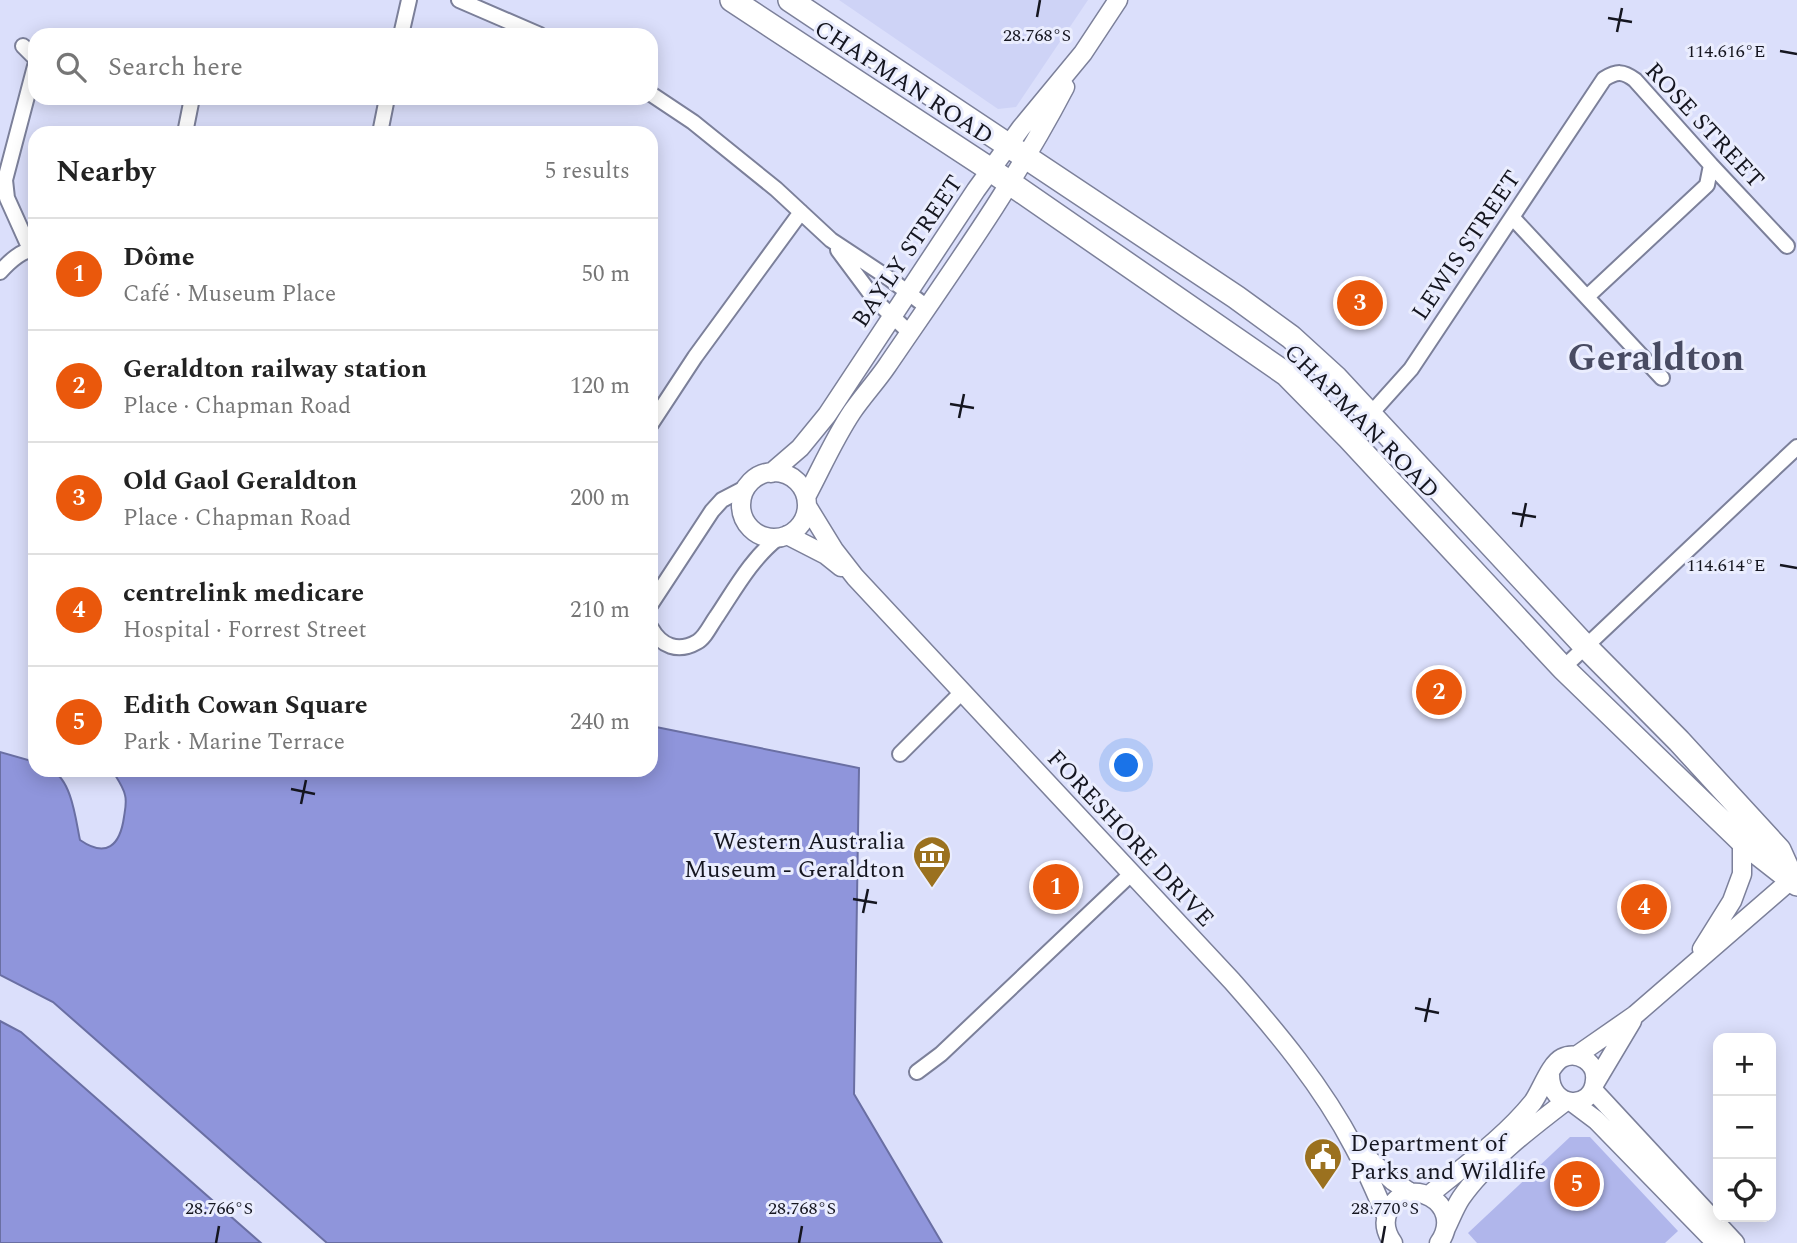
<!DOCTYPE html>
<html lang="en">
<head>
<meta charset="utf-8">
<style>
	body { margin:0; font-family:Spectral,serif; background:#f2f2f2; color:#222 }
	.controls { position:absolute; right:21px; bottom:21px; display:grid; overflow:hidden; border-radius:14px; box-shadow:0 4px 18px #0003 }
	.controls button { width:63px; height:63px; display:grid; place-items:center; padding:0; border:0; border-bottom:2px solid #e0e0e0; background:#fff; color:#222; font:35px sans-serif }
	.you { position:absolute; left:1127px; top:766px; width:24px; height:24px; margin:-18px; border:5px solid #fff; border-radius:50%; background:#1a73e8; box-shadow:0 0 0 10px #1a73e833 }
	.badge { display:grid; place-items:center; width:46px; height:46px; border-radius:50%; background:#ea580c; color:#fff; font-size:23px; font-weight:700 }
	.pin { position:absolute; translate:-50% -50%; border:4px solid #fff; box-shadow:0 2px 7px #0006 }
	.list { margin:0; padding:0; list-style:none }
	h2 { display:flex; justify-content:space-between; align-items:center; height:91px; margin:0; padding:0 28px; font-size:30px }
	h2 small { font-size:23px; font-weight:400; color:#767676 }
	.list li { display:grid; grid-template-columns:46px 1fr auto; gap:21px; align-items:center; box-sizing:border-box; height:112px; padding:0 28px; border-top:2px solid #e0e0e0 }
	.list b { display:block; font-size:26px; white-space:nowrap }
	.list p { margin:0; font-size:23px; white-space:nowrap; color:#767676 }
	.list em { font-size:23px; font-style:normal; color:#767676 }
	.icon { flex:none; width:38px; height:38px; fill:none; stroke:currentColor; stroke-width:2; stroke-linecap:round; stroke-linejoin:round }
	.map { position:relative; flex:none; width:1797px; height:1243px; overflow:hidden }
	.search { position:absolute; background:#fff; box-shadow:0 4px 18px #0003; left:28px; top:28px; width:630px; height:77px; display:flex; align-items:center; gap:18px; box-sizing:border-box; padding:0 24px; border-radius:21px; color:#767676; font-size:26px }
	.panel { position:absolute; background:#fff; box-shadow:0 4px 18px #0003; left:28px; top:126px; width:630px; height:651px; border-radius:21px }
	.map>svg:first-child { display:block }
	.built { fill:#ced3f6 }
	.green { fill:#b0b6eb }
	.water { fill:#8f95db; stroke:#6a6fa3; stroke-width:2 }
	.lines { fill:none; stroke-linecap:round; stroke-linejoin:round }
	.minor-casing { stroke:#7c809a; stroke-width:18 }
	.tertiary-casing { stroke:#7c809a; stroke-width:21 }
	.primary-casing { stroke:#7c809a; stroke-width:26 }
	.minor { stroke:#fff; stroke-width:14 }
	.tertiary { stroke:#fff; stroke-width:18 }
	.primary { stroke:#fff; stroke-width:23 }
	.ticks { fill:none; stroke:#151620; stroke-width:2.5 }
	.labels { text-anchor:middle; stroke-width:6; stroke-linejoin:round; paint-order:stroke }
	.street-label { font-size:24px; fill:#151620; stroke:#eaedfe }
	.poi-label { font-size:24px; fill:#151620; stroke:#eaedfe; text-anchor:end }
	.town-label { font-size:38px; font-weight:bold; fill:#484b62; stroke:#eaedfe }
	.ticks-label { font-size:18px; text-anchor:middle; fill:#151620; stroke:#eaedfe; stroke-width:6; stroke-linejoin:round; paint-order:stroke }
</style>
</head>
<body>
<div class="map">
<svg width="1797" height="1243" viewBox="0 0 1797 1243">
	<rect width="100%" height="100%" fill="#dbdffb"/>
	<path class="built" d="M 839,0 L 1088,0 L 1016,107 L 998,109 Z"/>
	<path class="green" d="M 1570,1137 L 1590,1137 L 1678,1231 L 1665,1243 L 1477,1243 L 1468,1233 Z"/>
	<path class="water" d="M 651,726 L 859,768 L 854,1094 L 942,1243 L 327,1243 L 53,1002 L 0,975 L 0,752 L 35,762 L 35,770 C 41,770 47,769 52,771 C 72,780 76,822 80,840 C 106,858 120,846 124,817 C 125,810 127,802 125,795 C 123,786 116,777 112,770 L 651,770 Z
		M 0,1021 L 21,1032 L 261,1243 L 0,1243 Z"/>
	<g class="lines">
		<defs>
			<path id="minor" d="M 459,0 L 540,35
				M 401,35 L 409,0
				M 23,46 L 35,58
				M 651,94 L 693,122 L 776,189 L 831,240 L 890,279 L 927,307
				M 185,133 L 192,98
				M 380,133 L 387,98
				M 1512,217 L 1662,378
				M 30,249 L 7,198 L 5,180 L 35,66
				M 838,250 L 876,301 L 909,332
				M 0,272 C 9,262 21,250 35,249
				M 1588,296 L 1707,185 L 1711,165
				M 651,424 L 695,357 L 801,212
				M 1349,438 L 1411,369 L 1604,79 C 1617,71 1623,71 1635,80 L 1711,165 L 1787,246
				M 651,604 L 712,511 L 722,500 L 747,487
				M 651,628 C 661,646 678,653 697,642 C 705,638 711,624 717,616 C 735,589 752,558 778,538
				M 1563,668 L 1797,447
				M 900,754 L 962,692
				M 917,1072 L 941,1054 L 1131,874"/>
			<path id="tertiary" d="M741 505a33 33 0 1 1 66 0a33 33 0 1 1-66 0Z
				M 771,473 L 800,448 L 827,415 L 976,190 L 1021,128 L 1083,53 L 1118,0
				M 806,497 C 821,469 834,439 852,412 C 863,396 876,382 887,366 C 949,275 1014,185 1065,87
				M 807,506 L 834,550 L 855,577 L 1232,981 C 1277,1032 1322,1086 1354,1147 C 1366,1169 1376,1193 1386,1216
				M 787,535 L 826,555 L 841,567
				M 1702,949 L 1732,901 L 1742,874 L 1742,841
				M 1576,1056 L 1635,1015 L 1792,879
				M 1595,1083 L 1632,1021
				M 1593,1090 L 1735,1243
				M 1572,1102 L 1596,1120 L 1716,1243
				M 1362,1153 L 1393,1181 L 1411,1193
				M 1429,1195 C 1464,1166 1504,1138 1533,1102 C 1541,1091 1550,1064 1562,1058 C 1578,1050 1597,1063 1595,1080 C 1593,1111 1550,1109 1550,1075
				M 1446,1228 C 1451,1218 1455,1207 1461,1198 C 1485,1163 1532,1127 1566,1101
				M 1393,1243 C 1386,1233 1383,1223 1388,1212 C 1405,1171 1467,1203 1439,1243"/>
			<path id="primary" d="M 732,0 L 991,170 L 1286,374 L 1349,438 L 1563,668 L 1742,841 L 1797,884
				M 790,0 L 1236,297 L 1291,337 L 1336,378 L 1585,646 L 1679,741 L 1779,850 L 1792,879"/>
		</defs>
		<use href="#minor" class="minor-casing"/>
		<use href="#tertiary" class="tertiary-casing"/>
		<use href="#primary" class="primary-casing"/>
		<use href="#minor" class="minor"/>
		<use href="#tertiary" class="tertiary"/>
		<use href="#primary" class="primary"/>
	</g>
	<path class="ticks" d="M 1037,17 L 1040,0M 1608,18 L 1632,22M 1617,32 L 1622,8M 1780,51 L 1797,54M 950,404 L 974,408M 959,418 L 964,394M 1512,513 L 1536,517M 1521,527 L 1526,503M 1780,565 L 1797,568M 291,789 L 315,794M 301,804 L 306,780M 853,899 L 877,903M 863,913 L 868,889M 1415,1008 L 1439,1013M 1425,1022 L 1430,998M 216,1243 L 219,1226M 799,1243 L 802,1226M 1382,1243 L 1385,1226"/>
	<defs>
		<symbol id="museum-pin" viewBox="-11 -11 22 30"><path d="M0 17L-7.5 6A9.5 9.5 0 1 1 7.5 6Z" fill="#9b711f" stroke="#eaedfe"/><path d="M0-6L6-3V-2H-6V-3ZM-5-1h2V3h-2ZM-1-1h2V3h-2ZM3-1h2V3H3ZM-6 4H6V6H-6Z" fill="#fff"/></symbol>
		<symbol id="civic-pin" viewBox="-11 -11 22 30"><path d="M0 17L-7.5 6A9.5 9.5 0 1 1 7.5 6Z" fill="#9b711f" stroke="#eaedfe"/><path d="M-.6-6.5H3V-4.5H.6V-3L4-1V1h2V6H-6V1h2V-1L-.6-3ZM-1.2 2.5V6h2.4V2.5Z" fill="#fff"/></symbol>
	</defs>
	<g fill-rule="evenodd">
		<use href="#museum-pin" x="910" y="833" width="44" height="60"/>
		<use href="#civic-pin" x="1301" y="1135" width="44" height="60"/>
	</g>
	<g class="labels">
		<g class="street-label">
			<text transform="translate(904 82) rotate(33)" y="8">CHAPMAN ROAD</text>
			<text transform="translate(1705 125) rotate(47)" y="8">ROSE STREET</text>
			<text transform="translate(1466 245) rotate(-56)" y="8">LEWIS STREET</text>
			<text transform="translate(907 251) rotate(-56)" y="8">BAYLY STREET</text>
			<text transform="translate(1362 421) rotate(45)" y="8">CHAPMAN ROAD</text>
			<text transform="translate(1131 838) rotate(47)" y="8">FORESHORE DRIVE</text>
		</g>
		<g class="poi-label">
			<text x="905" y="849">Western Australia<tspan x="905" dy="28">Museum - Geraldton</tspan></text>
			<text x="1350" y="1151" text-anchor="start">Department of<tspan x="1350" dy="28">Parks and Wildlife</tspan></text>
		</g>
		<g class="town-label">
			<text x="1656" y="370">Geraldton</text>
		</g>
	</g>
	<g class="ticks-label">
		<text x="1037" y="41">28.768°S</text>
		<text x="1726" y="57">114.616°E</text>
		<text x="1726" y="571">114.614°E</text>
		<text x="219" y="1214">28.766°S</text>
		<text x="802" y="1214">28.768°S</text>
		<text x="1385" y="1214">28.770°S</text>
	</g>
</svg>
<div class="controls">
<button>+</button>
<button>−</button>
<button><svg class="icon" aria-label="locate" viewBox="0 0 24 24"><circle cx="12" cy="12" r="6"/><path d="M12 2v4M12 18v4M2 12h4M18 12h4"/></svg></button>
</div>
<div class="you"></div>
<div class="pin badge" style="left:1056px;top:887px">1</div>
<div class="pin badge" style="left:1439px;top:692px">2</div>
<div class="pin badge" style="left:1360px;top:303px">3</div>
<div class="pin badge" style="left:1644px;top:907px">4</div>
<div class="pin badge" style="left:1577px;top:1184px">5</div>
<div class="search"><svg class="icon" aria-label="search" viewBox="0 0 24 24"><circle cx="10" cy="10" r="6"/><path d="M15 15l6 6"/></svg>Search here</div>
<section class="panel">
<h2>Nearby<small>5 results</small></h2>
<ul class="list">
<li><span class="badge">1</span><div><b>Dôme</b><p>Café · Museum Place</p></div><em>50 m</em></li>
<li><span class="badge">2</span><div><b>Geraldton railway station</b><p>Place · Chapman Road</p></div><em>120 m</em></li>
<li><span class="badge">3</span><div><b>Old Gaol Geraldton</b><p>Place · Chapman Road</p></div><em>200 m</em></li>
<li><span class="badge">4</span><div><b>centrelink medicare</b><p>Hospital · Forrest Street</p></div><em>210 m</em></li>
<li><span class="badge">5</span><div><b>Edith Cowan Square</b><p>Park · Marine Terrace</p></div><em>240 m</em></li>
</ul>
</section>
</div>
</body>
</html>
